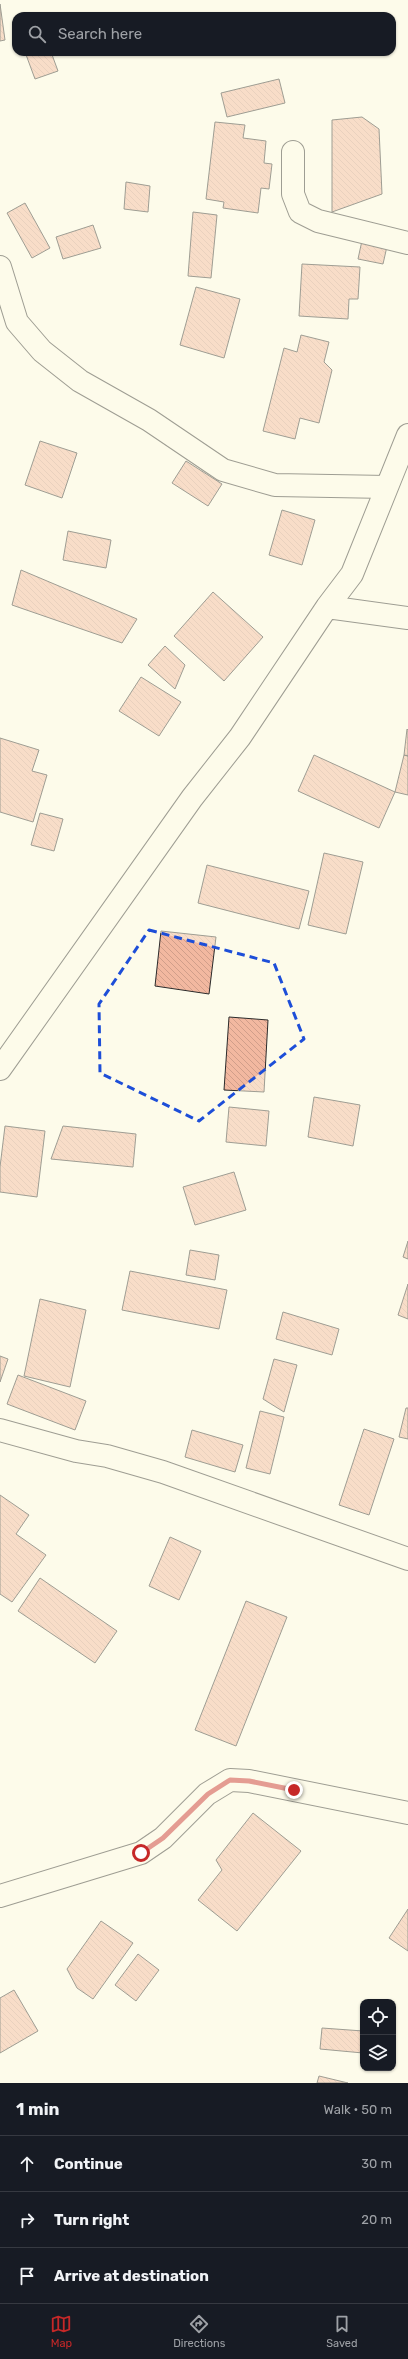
<!DOCTYPE html>
<html lang="en">
<head>
<meta charset="utf-8">
<style>
	body { margin:0; font-family:Rubik,sans-serif; background:#20242c; color:#f1f3f6 }
	.controls { position:absolute; right:12px; bottom:12px; display:grid; overflow:hidden; border-radius:8px; box-shadow:0 1px 3px #0004 }
	.controls button { width:36px; height:36px; display:grid; place-items:center; padding:0; border:0; border-bottom:1px solid #363941; background:#171b24; color:#f1f3f6; font:20px sans-serif }
	.stop { position:absolute; width:12px; height:12px; margin:-9px; border:3px solid #c62828; border-radius:50%; background:#fff }
	.stop.end { background:#c62828; border-color:#fff; box-shadow:0 1px 4px #0008 }
	.list { margin:0; padding:0; list-style:none }
	h2 { display:flex; justify-content:space-between; align-items:center; height:52px; margin:0; padding:0 16px; font-size:17px }
	h2 small { font-size:13px; font-weight:400; color:#9ea1a6 }
	.list li { display:grid; grid-template-columns:26px 1fr auto; gap:12px; align-items:center; box-sizing:border-box; height:56px; padding:0 16px; border-top:1px solid #363941 }
	.list b { display:block; font-size:15px; white-space:nowrap }
	.list em { font-size:13px; font-style:normal; color:#9ea1a6 }
	.icon { flex:none; width:22px; height:22px; fill:none; stroke:currentColor; stroke-width:2; stroke-linecap:round; stroke-linejoin:round }
	.map { position:relative; flex:none; width:408px; height:2083px; overflow:hidden }
	.search { position:absolute; background:#171b24; box-shadow:0 1px 3px #0004; left:12px; right:12px; top:12px; height:44px; display:flex; align-items:center; gap:10px; box-sizing:border-box; padding:0 14px; border-radius:12px; color:#9ea1a6; font-size:15px }
	.sheet { height:220px; background:#171b24 }
	nav { display:flex; justify-content:space-around; align-items:center; box-sizing:border-box; height:56px; border-top:1px solid #363941; background:#171b24; font-size:11px; color:#9ea1a6 }
	nav a { display:grid; justify-items:center; gap:2px }
	nav .on { color:#c62828 }
	.map>svg:first-child { display:block }
	.building { fill:url(#building-back-hatch); stroke:#2b2b2b }
	.lines { fill:none; stroke-linecap:round; stroke-linejoin:round }
	.minor-casing { stroke:#2b2b2b; stroke-width:24 }
	.minor { stroke:#fdfbea; stroke-width:22 }
	.route { stroke:#c62828; stroke-width:5 }
	.marked { fill:none; stroke:#1d4ed8; stroke-width:3; stroke-dasharray:8 5; stroke-linejoin:round }
</style>
</head>
<body>
<div class="map">
<svg width="408" height="2083" viewBox="0 0 408 2083">
	<defs>
		<pattern id="building-back-hatch" width="6" height="6" patternUnits="userSpaceOnUse"><rect width="6" height="6" fill="#f2b8a0"/><path d="M-1 5l2 2M0 0l6 6M5-1l2 2" fill="none" stroke="#d09e8a"/></pattern>
	</defs>
	<rect width="100%" height="100%" fill="#fdfbea"/>
	<path class="building" d="M 0,4 L 5,40 L 0,41 Z
		M 25,52 L 51,52 L 58,71 L 35,79 Z
		M 279,79 L 285,103 L 227,117 L 221,93 Z
		M 362,117 L 379,129 L 382,194 L 332,212 L 332,120 Z
		M 215,122 L 245,125 L 243,138 L 266,141 L 264,163 L 272,164 L 269,189 L 261,188 L 258,213 L 223,208 L 224,202 L 206,199 Z
		M 126,182 L 150,186 L 148,212 L 124,209 Z
		M 25,203 L 50,248 L 32,258 L 7,213 Z
		M 193,212 L 217,215 L 211,278 L 188,276 Z
		M 93,225 L 101,248 L 63,259 L 56,237 Z
		M 363,236 L 388,242 L 383,264 L 358,259 Z
		M 302,264 L 360,267 L 358,299 L 349,299 L 348,319 L 299,316 Z
		M 196,287 L 240,299 L 224,358 L 180,345 Z
		M 301,335 L 329,342 L 324,362 L 332,370 L 319,423 L 300,418 L 295,439 L 263,431 L 284,348 L 297,352 Z
		M 40,441 L 77,453 L 62,498 L 25,485 Z
		M 186,461 L 222,484 L 208,506 L 172,483 Z
		M 282,510 L 315,520 L 302,565 L 269,555 Z
		M 68,531 L 111,540 L 106,568 L 63,560 Z
		M 21,570 L 137,619 L 122,643 L 12,605 Z
		M 213,592 L 263,637 L 224,681 L 174,636 Z
		M 165,646 L 185,665 L 175,689 L 148,665 Z
		M 141,677 L 181,702 L 159,736 L 119,711 Z
		M 407,729 L 408,730 L 408,756 L 404,755 Z
		M 0,738 L 39,750 L 32,771 L 47,775 L 33,822 L 0,812 Z
		M 314,755 L 395,792 L 379,828 L 298,791 Z
		M 404,755 L 408,756 L 408,795 L 395,792 Z
		M 40,813 L 63,819 L 54,851 L 31,845 Z
		M 324,853 L 363,862 L 346,934 L 308,925 Z
		M 207,865 L 309,891 L 299,929 L 198,903 Z
		M 161,931 L 216,937 L 209,994 L 155,986 Z
		M 229,1017 L 268,1020 L 264,1092 L 224,1090 Z
		M 314,1097 L 360,1105 L 353,1146 L 308,1137 Z
		M 229,1107 L 269,1111 L 266,1146 L 226,1142 Z
		M 5,1126 L 45,1131 L 37,1197 L 0,1192 L 0,1167 Z
		M 63,1126 L 136,1134 L 133,1167 L 51,1159 Z
		M 234,1172 L 246,1210 L 195,1225 L 183,1187 Z
		M 408,1241 L 408,1259 L 403,1257 Z
		M 190,1250 L 219,1255 L 215,1280 L 186,1275 Z
		M 130,1271 L 227,1290 L 219,1329 L 122,1310 Z
		M 408,1284 L 408,1319 L 398,1315 Z
		M 40,1299 L 86,1310 L 70,1387 L 24,1376 Z
		M 283,1312 L 339,1329 L 332,1355 L 276,1339 Z
		M 0,1356 L 8,1359 L 0,1382 Z
		M 274,1359 L 297,1365 L 284,1412 L 263,1399 Z
		M 18,1375 L 86,1401 L 75,1430 L 7,1404 Z
		M 406,1408 L 408,1408 L 408,1439 L 399,1437 Z
		M 260,1411 L 284,1417 L 270,1474 L 246,1468 Z
		M 364,1429 L 394,1439 L 369,1515 L 339,1505 Z
		M 192,1430 L 243,1445 L 235,1472 L 185,1457 Z
		M 0,1495 L 29,1515 L 16,1534 L 46,1555 L 12,1602 L 0,1594 Z
		M 170,1537 L 201,1551 L 179,1600 L 149,1586 Z
		M 40,1578 L 117,1631 L 95,1663 L 18,1611 Z
		M 246,1601 L 287,1617 L 236,1746 L 195,1730 Z
		M 253,1813 L 301,1851 L 237,1931 L 198,1900 L 222,1870 L 216,1860 Z
		M 408,1909 L 408,1951 L 389,1938 Z
		M 101,1921 L 133,1943 L 93,1999 L 77,1988 L 67,1969 Z
		M 138,1954 L 159,1970 L 136,2001 L 115,1985 Z
		M 14,1990 L 38,2031 L 0,2053 L 0,1998 Z
		M 322,2028 L 363,2031 L 363,2053 L 320,2049 Z
		M 319,2076 L 348,2083 L 317,2083 Z"/>
	<g class="lines">
		<defs>
			<path id="minor" d="M 293,152 L 293,194 L 300,212 L 318,221 L 408,243
				M 0,267 L 17,322 L 42,351 L 80,381 L 149,420 L 223,470 L 275,485 L 387,487
				M 327,607 L 408,618
				M 0,1069 L 192,798 L 240,737 L 327,607 L 352,574 L 408,435
				M 0,1430 L 76,1451 L 107,1456 L 163,1472 L 408,1559
				M 0,1896 L 141,1853 L 163,1838 L 207,1794 L 230,1780 L 249,1781 L 408,1813"/>
		</defs>
		<use href="#minor" class="minor-casing"/>
		<use href="#minor" class="minor"/>
	</g>
	<g class="lines">
		<path class="route" d="M 141,1853 L 163,1838 L 208,1794 L 230,1780 L 249,1781 L 294,1790"/>
	</g>
	<path d="M0 0H408V2083H0ZM 149,930 L 274,963 L 304,1039 L 199,1121 L 100,1073 L 99,1004 Z" fill="#fdfbea" fill-opacity=".55" fill-rule="evenodd"/>
	<path class="marked" d="M 149,930 L 274,963 L 304,1039 L 199,1121 L 100,1073 L 99,1004 Z"/>
</svg>
<div class="controls">
<button><svg class="icon" aria-label="locate" viewBox="0 0 24 24"><circle cx="12" cy="12" r="6"/><path d="M12 2v4M12 18v4M2 12h4M18 12h4"/></svg></button>
<button><svg class="icon" aria-label="layers" viewBox="0 0 24 24"><path d="M12 4l9 5-9 5-9-5zM3 14l9 5 9-5"/></svg></button>
</div>
<div class="stop" style="left:141px;top:1853px"></div>
<div class="stop end" style="left:294px;top:1790px"></div>
<div class="search"><svg class="icon" aria-label="search" viewBox="0 0 24 24"><circle cx="10" cy="10" r="6"/><path d="M15 15l6 6"/></svg>Search here</div>
</div>
<section class="sheet">
<h2>1 min<small>Walk · 50 m</small></h2>
<ul class="list">
<li><svg class="icon" aria-label="ahead" viewBox="0 0 24 24"><path d="M12 20V5M6 11l6-6 6 6"/></svg><div><b>Continue</b></div><em>30 m</em></li>
<li><svg class="icon" aria-label="right" viewBox="0 0 24 24"><path d="M7 20v-9h11M14 6l5 5-5 5"/></svg><div><b>Turn right</b></div><em>20 m</em></li>
<li><svg class="icon" aria-label="arrive" viewBox="0 0 24 24"><path d="M6 21V4h12l-3 4 3 4H6"/></svg><div><b>Arrive at destination</b></div></li>
</ul>
</section>
<nav>
<a class="on"><svg class="icon" aria-label="map" viewBox="0 0 24 24"><path d="M3 6l6-2 6 2 6-2v14l-6 2-6-2-6 2zM9 4v14M15 6v14"/></svg>Map</a>
<a><svg class="icon" aria-label="directions" viewBox="0 0 24 24"><path d="M12 3l9 9-9 9-9-9zM9 14v-3h6M13 9l2 2-2 2"/></svg>Directions</a>
<a><svg class="icon" aria-label="saved" viewBox="0 0 24 24"><path d="M7 4h10v16l-5-4-5 4z"/></svg>Saved</a>
</nav>
</body>
</html>
